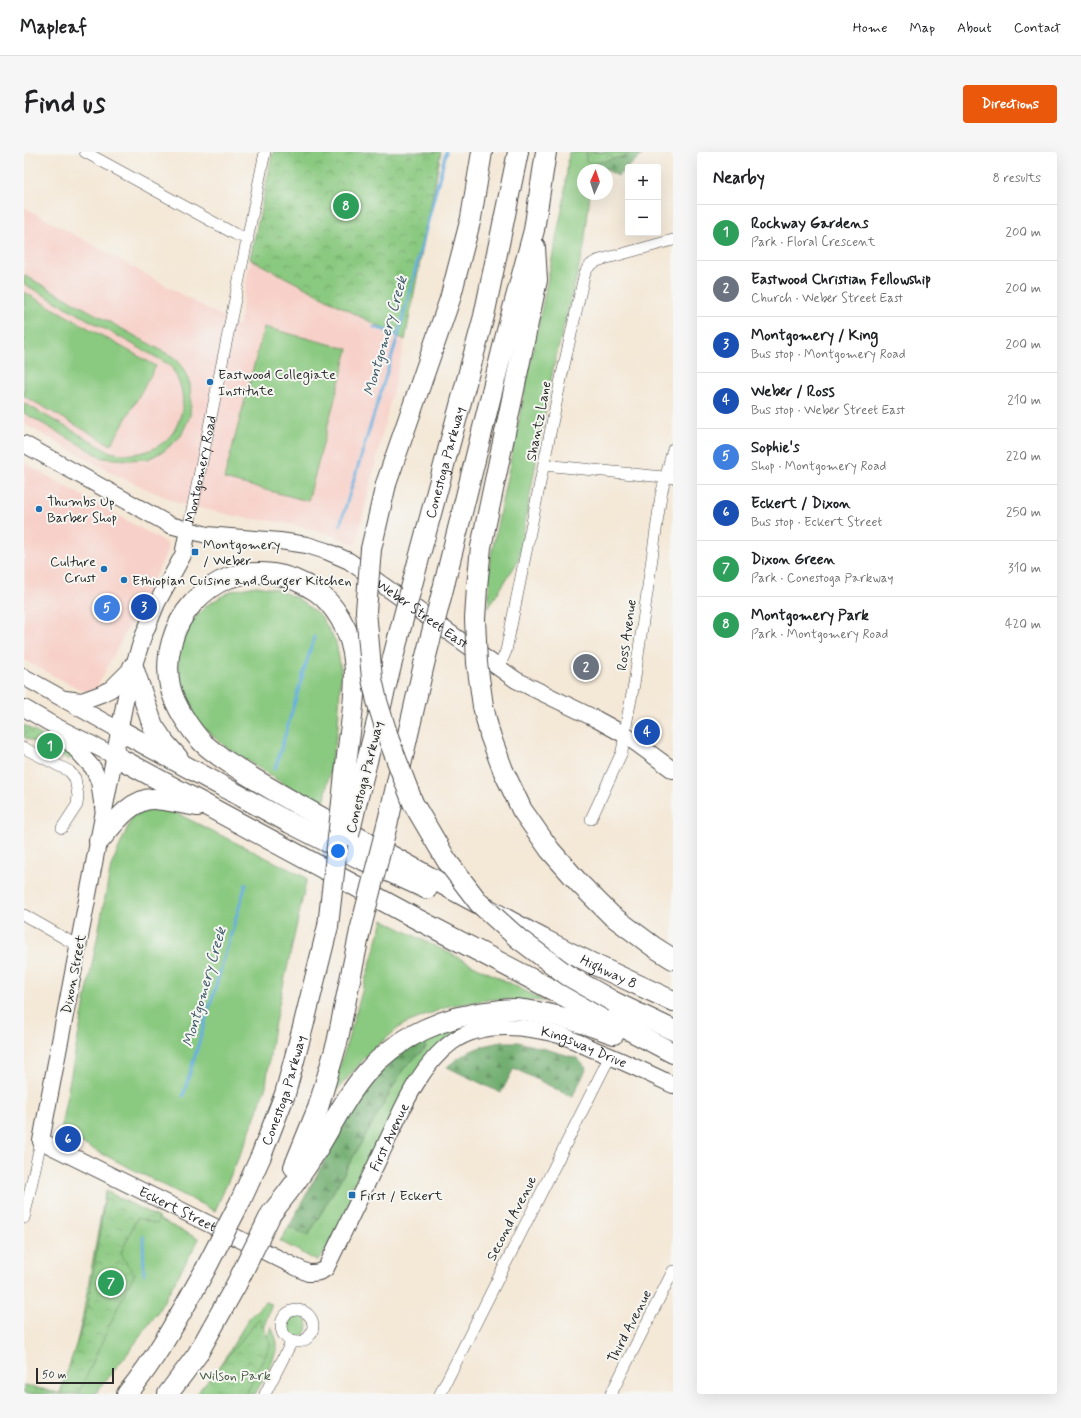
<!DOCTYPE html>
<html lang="en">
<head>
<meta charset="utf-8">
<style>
	body { margin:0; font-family:Mynerve,sans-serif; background:#f6f6f6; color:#202124 }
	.controls { position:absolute; right:12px; top:12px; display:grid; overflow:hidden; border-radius:4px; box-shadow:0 4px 16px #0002 }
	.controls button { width:36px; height:36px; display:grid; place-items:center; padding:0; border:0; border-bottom:1px solid #e0e0e0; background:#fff; color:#202124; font:20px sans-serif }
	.compass { position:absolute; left:553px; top:12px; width:36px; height:36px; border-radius:50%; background:#fff; box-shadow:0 4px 16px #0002; rotate:3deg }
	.scale { position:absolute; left:12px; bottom:10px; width:78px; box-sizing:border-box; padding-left:4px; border:2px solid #2b2b2b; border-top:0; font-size:11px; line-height:14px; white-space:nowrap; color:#2b2b2b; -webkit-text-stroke:3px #f6f6f2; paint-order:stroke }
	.you { position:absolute; left:314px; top:699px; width:14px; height:14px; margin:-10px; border:3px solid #fff; border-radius:50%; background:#1a73e8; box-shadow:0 0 0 6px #1a73e833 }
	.badge { display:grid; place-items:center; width:26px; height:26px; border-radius:50%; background:#ea580c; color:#fff; font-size:13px; font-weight:700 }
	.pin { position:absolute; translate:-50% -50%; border:2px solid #fff; box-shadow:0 1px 4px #0006 }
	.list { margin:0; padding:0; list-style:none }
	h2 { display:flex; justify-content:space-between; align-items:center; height:52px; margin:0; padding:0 16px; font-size:17px }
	h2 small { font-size:13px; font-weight:400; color:#757577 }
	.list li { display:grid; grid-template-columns:26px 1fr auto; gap:12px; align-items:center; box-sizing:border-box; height:56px; padding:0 16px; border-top:1px solid #e0e0e0 }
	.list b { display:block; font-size:15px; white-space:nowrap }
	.list p { margin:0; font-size:13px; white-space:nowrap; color:#757577 }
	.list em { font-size:13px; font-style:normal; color:#757577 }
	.map { position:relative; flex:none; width:649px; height:1242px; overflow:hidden; border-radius:4px }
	header { display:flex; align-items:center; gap:24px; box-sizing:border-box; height:56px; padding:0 20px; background:#fff; border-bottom:1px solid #e0e0e0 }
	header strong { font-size:19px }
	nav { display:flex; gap:22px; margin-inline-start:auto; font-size:14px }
	.intro { display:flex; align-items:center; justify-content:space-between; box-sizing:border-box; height:96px; padding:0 24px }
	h1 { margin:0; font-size:28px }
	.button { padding:10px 18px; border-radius:4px; background:#ea580c; color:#fff; font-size:14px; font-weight:700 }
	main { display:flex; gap:24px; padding:0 24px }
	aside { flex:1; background:#fff; border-radius:4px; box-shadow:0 4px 16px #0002 }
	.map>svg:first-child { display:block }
	.built { fill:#f7d1c9 }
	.grass { fill:#8ac980; stroke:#5a7a56 }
	.forest { fill:url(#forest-firs); stroke:#4d6c4c }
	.park { fill:url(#park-crowns); stroke:#5a7a56 }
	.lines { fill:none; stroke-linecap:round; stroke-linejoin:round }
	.stream { stroke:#69b0df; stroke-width:3 }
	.street-casing { stroke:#494745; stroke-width:12 }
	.secondary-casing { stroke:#494745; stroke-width:18 }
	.highway-casing { stroke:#494745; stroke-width:22 }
	.street { stroke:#fff; stroke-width:11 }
	.secondary { stroke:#fff; stroke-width:16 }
	.highway { stroke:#fff; stroke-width:20 }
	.highway-bridge-casing { stroke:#494745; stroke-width:22; stroke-linecap:butt }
	.highway-bridge { stroke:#fff; stroke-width:20 }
	.poi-dot { fill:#1f6fb2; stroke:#f6f6f2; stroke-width:1.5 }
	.labels { text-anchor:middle; stroke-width:4; stroke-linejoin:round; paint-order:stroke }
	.poi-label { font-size:14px; fill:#2b2b2b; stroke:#f6f6f2; text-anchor:start }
	.street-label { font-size:14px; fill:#2b2b2b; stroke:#f6f6f2 }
	.park-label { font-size:14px; fill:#485a44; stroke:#f6f6f2 }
	.water-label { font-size:15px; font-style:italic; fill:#415a6a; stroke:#f6f6f2 }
</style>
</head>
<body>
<header>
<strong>Mapleaf</strong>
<nav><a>Home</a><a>Map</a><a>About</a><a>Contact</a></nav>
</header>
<div class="intro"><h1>Find us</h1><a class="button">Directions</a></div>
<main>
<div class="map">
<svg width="649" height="1242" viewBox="0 0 649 1242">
	<defs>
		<pattern id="forest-firs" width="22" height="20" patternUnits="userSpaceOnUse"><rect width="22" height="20" fill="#6fad6e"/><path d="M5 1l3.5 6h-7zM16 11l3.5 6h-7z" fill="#5b8d5b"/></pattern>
		<pattern id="park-crowns" width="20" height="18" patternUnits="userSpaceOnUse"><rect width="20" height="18" fill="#8ac980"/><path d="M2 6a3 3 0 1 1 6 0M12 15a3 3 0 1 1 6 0" fill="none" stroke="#71a369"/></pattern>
	</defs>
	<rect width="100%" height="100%" fill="#f6f6f2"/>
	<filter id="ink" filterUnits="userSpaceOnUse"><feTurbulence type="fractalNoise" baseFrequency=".025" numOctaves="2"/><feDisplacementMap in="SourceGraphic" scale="8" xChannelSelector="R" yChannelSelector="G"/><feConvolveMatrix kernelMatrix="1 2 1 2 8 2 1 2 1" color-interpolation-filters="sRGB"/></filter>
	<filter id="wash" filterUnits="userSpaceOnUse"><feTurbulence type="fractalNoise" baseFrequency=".012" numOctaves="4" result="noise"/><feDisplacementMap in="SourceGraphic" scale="16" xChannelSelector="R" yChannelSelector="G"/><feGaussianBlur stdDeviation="0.9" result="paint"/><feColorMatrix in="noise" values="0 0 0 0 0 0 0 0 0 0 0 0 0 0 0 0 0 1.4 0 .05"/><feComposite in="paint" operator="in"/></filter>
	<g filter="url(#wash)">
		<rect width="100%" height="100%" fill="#f4e8d7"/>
		<path class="built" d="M 0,55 L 215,174 L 226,107 L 381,188 L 332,392 L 298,380 L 258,370 L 220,366 L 154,351 L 92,323 L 0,272 Z
			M 0,311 L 143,391 L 144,399 L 138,411 L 72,537 L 61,540 L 0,508 Z"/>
		<path class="grass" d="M 545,0 L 572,0 L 569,18 L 559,18 L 559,42 L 566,42 L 560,95 L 529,217 L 494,409 L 465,455 L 465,413 L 540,48 Z
			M 0,123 L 153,207 L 160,218 L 166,232 L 167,247 L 166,264 L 157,284 L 140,299 L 124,307 L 104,308 L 79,306 L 0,261 L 0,251 C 22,264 44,276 67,289 C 74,293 83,300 91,301 C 115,306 143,296 153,273 C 163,250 159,234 146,213 L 0,132 Z
			M 0,140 L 132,214 L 87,293 L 0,244 Z
			M 240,175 L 324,197 L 284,349 L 200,327 Z
			M 232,434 L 251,437 L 273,446 L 297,464 L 312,490 L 317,517 L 314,575 L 299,657 L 199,593 L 176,572 L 162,550 L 156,529 L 154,505 L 158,489 L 167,470 L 183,453 L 207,439 Z
			M 129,655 L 144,657 L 152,661 L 283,726 L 249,880 L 242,934 L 224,984 L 191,1059 L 43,984 L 38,978 L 38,969 L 87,714 L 109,663 Z
			M 359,768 L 521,849 L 470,847 L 425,854 L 378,873 L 346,900 L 307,945 Z
			M 461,866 L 424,886 L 335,1032 L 330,1030 L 324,1043 L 328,1046 C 319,1063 307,1097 293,1109 L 256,1089 L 265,1075 L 284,1084 L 380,916 L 402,896 L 398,889 L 408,883 Z
			M 81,1041 L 175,1087 L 133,1161 L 104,1201 L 71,1242 L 37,1242 L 46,1219 L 58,1168 Z
			M 241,1150 L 248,1152 L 238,1180 L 174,1242 L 183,1232 L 206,1198 L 225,1166 Z
			M260 1174a12 12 0 1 1 24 0a12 12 0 1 1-24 0Z
			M 247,1174 C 249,1180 253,1187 253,1192 C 254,1202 237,1232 231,1242 L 213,1242 L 238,1201 Z"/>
		<path class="forest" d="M 572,0 L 621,0 L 594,24 L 570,11 Z
			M 398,889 L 402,896 L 380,916 L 284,1084 L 265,1075 L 324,964 L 349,927 L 375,903 Z
			M 476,890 L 494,890 L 521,897 L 553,906 L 562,916 L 561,920 L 548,945 L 490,916 L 477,941 L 423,915 C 441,900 453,895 476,890 Z"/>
		<path class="park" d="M 249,0 L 417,0 L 381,188 L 226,107 Z
			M 562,0 L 605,0 L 601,4 L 570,11 L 562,10 Z
			M 0,573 L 50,603 L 44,608 L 0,585 Z
			M 82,1039 L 135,1066 L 133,1072 L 113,1066 L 97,1101 L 103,1113 L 111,1121 L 93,1157 L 55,1241 L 54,1242 L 0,1242 L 0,1233 L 36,1241 L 60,1169 L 66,1141 Z
			M 235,1167 L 247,1192 L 222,1242 L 172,1242 Z"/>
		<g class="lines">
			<path class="stream" d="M 350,175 L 367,180 L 374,184
				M 316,373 L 374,184 L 422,0
				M 251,617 L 290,485
				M 159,944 L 222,732
				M 119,1084 L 120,1122"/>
		</g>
	</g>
	<g filter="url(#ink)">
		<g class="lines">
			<defs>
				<g id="street">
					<path d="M 61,0 L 211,82 L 224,87"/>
					<path d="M 520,313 L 649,326"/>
					<path id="s1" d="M 164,378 L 241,0"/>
					<path d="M 474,517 L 482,499 L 537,227 L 560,124 C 563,115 567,111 576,108 L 649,88"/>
					<path d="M 0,596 L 45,619 L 51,626 L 54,644 L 53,653 L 38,676"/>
					<path d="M 567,667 L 598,600 L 604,562 L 610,532 L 637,343 L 649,297"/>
					<path d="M 0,763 L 54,794"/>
					<path d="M 0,1066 L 17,989"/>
					<circle cx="273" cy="1174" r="16"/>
					<path d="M 241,1242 L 268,1189"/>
					<path d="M 416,1242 L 586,904"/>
					<path d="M 587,1242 L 649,1119"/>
				</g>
				<g id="secondary">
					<path id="s2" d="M 0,292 L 146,373 L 183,383 L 256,389 L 283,393 L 302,399 L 325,409 L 492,528 L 572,567 L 601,583 L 649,618"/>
					<path id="s3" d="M 164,378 L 159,403 L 133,451 L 119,485 L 105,528 L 17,989 L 284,1121 C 291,1121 296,1121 302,1116 C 320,1079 338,1042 356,1004 C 374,967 393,915 428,890 C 458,868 504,874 539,884 C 548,887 557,892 566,896 C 594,907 622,920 649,933"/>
					<path d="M 0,525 L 95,578"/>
					<path d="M 41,547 L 58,549 L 77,542 L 87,537 L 109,515"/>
					<path d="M 0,556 L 31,574 L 91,604"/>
					<path d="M 31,574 L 69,616 L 75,629 L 78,650"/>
				</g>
				<g id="highway">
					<path d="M 362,332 L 426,147 L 447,66 L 458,0"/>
					<path id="s4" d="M 394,410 L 460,164 L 494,0"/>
					<path d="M 421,429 L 483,179 L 510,78 L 522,0"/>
					<path d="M 453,435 L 457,395 L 513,128 L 511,95"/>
					<path d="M 109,515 L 129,574 L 140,590 L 154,606"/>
					<path d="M 459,554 L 466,583 L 479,618 L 498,658 L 526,698 L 555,731 L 587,763 L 630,795 L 649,807"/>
					<path d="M 95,578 L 266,671 L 335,706 L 403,737"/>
					<path d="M 91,604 L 391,766 L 649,901"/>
					<path id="s5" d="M 319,641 C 321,618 324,596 327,573 C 331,535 337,501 316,466 C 310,456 302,446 292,439 C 278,430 265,424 249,422 C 215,418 191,427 169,451 C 149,473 140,505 146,534 C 150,553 167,579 180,592 C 192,603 206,611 219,620 C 254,642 291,662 328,682 C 371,706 414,730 457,753 C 478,765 499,777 521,788 C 563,810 606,829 649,849"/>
					<path d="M 333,649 L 374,486"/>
					<path d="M 366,661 L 401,508"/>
					<path d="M 75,689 C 88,674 107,646 130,647 C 145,648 160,652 174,654"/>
					<path d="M 590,850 L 649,878"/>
					<path d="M 270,1015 L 294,956 L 313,891 L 336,779"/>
					<path id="s6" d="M 217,1048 L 237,1004 L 261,942 L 279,875 L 304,774"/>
					<path d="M 247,1062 C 258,1048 270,1033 280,1018 C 302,987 317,950 342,921 C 374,884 422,863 470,859 C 476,858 484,857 491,857 C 525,860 558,870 590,882"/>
					<path d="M 103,1242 C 134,1204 157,1161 181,1118"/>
					<path d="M 144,1242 L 173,1203 L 212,1133"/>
				</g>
			</defs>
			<use href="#street" class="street-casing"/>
			<use href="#secondary" class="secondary-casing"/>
			<use href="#highway" class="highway-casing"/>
			<use href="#street" class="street"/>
			<use href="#secondary" class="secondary"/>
			<use href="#highway" class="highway"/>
			<defs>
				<path id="highway-bridge" d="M 362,332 L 347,397 L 342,459 L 348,527 L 353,549 L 365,588 L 389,651 L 423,709 L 455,751 L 495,787 L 543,823 L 590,850
					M 453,435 L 451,467 L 453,511 L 459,554
					M 374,486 L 394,410
					M 401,508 L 421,429
					M 325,683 L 333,649
					M 304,774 L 319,641
					M 336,779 L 366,661
					M 181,1118 L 217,1048
					M 212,1133 L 247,1062"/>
			</defs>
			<use href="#highway-bridge" class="highway-bridge-casing"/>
			<use href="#highway-bridge" class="highway-bridge"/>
		</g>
	</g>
	<g class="poi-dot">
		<circle cx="186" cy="230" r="4"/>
		<circle cx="15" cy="357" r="4"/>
		<rect x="167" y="396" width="8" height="8" rx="2"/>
		<circle cx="80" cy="417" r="4"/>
		<circle cx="100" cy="428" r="4"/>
		<rect x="324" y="1039" width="8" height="8" rx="2"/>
	</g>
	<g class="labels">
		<g class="poi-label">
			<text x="194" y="227">Eastwood Collegiate<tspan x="194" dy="16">Institute</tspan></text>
			<text x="23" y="354">Thumbs Up<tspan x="23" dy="16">Barber Shop</tspan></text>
			<text x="179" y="397">Montgomery<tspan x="179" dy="16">/ Weber</tspan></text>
			<text x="72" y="414" text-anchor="end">Culture<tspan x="72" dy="16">Crust</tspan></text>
			<text x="108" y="433">Ethiopian Cuisine and Burger Kitchen</text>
			<text x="336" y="1048">First / Eckert</text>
		</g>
		<g class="street-label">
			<text transform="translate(514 269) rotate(-79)" y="5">Shantz Lane</text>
			<text dy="5" stroke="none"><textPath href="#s4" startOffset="103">Conestoga Parkway</textPath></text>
			<text dy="5" stroke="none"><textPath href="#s1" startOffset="62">Montgomery Road</textPath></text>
			<text dy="5" stroke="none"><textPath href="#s2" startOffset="441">Weber Street East</textPath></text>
			<text transform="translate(602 483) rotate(-82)" y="5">Ross Avenue</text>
			<text transform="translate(340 625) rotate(-76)" y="5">Conestoga Parkway</text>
			<text dy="5" stroke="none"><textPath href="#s5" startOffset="972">Highway 8</textPath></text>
			<text transform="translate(49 822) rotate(-79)" y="5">Dixon Street</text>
			<text dy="5" stroke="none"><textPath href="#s3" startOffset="1347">Kingsway Drive</textPath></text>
			<text dy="5" stroke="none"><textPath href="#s6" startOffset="118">Conestoga Parkway</textPath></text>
			<text dy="5" stroke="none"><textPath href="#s3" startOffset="1094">First Avenue</textPath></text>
			<text dy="5" stroke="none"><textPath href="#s3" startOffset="784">Eckert Street</textPath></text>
			<text transform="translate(487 1066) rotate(-63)" y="5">Second Avenue</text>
			<text transform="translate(605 1174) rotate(-63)" y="5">Third Avenue</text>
		</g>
		<g class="park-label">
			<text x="211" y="1228">Wilson Park</text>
		</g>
		<g class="water-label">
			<text transform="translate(361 184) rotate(-74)" y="5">Montgomery Creek</text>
			<text transform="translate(180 835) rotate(-74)" y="5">Montgomery Creek</text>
		</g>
	</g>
</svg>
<div class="controls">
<button>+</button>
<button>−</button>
</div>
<svg class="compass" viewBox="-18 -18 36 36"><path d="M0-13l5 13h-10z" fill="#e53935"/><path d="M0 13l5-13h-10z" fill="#757577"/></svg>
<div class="scale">50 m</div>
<div class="you"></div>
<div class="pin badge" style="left:26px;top:594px;background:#2e9e5b">1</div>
<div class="pin badge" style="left:562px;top:515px;background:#6b7280">2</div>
<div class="pin badge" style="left:120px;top:455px;background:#1a4fb4">3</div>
<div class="pin badge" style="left:623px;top:580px;background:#1a4fb4">4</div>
<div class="pin badge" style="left:83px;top:456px;background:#3f7fe0">5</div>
<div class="pin badge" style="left:44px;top:987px;background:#1a4fb4">6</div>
<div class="pin badge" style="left:87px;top:1131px;background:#2e9e5b">7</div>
<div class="pin badge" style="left:322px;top:54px;background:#2e9e5b">8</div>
</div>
<aside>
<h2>Nearby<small>8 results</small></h2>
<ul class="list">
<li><span class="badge" style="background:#2e9e5b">1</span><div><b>Rockway Gardens</b><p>Park · Floral Crescent</p></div><em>200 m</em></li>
<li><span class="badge" style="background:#6b7280">2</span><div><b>Eastwood Christian Fellowship</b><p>Church · Weber Street East</p></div><em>200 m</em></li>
<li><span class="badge" style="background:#1a4fb4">3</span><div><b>Montgomery / King</b><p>Bus stop · Montgomery Road</p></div><em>200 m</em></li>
<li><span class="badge" style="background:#1a4fb4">4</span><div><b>Weber / Ross</b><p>Bus stop · Weber Street East</p></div><em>210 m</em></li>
<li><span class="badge" style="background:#3f7fe0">5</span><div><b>Sophie's</b><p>Shop · Montgomery Road</p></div><em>220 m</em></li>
<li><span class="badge" style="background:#1a4fb4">6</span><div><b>Eckert / Dixon</b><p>Bus stop · Eckert Street</p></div><em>250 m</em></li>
<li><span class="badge" style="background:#2e9e5b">7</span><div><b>Dixon Green</b><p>Park · Conestoga Parkway</p></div><em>310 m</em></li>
<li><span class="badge" style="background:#2e9e5b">8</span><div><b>Montgomery Park</b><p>Park · Montgomery Road</p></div><em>420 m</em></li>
</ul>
</aside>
</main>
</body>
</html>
